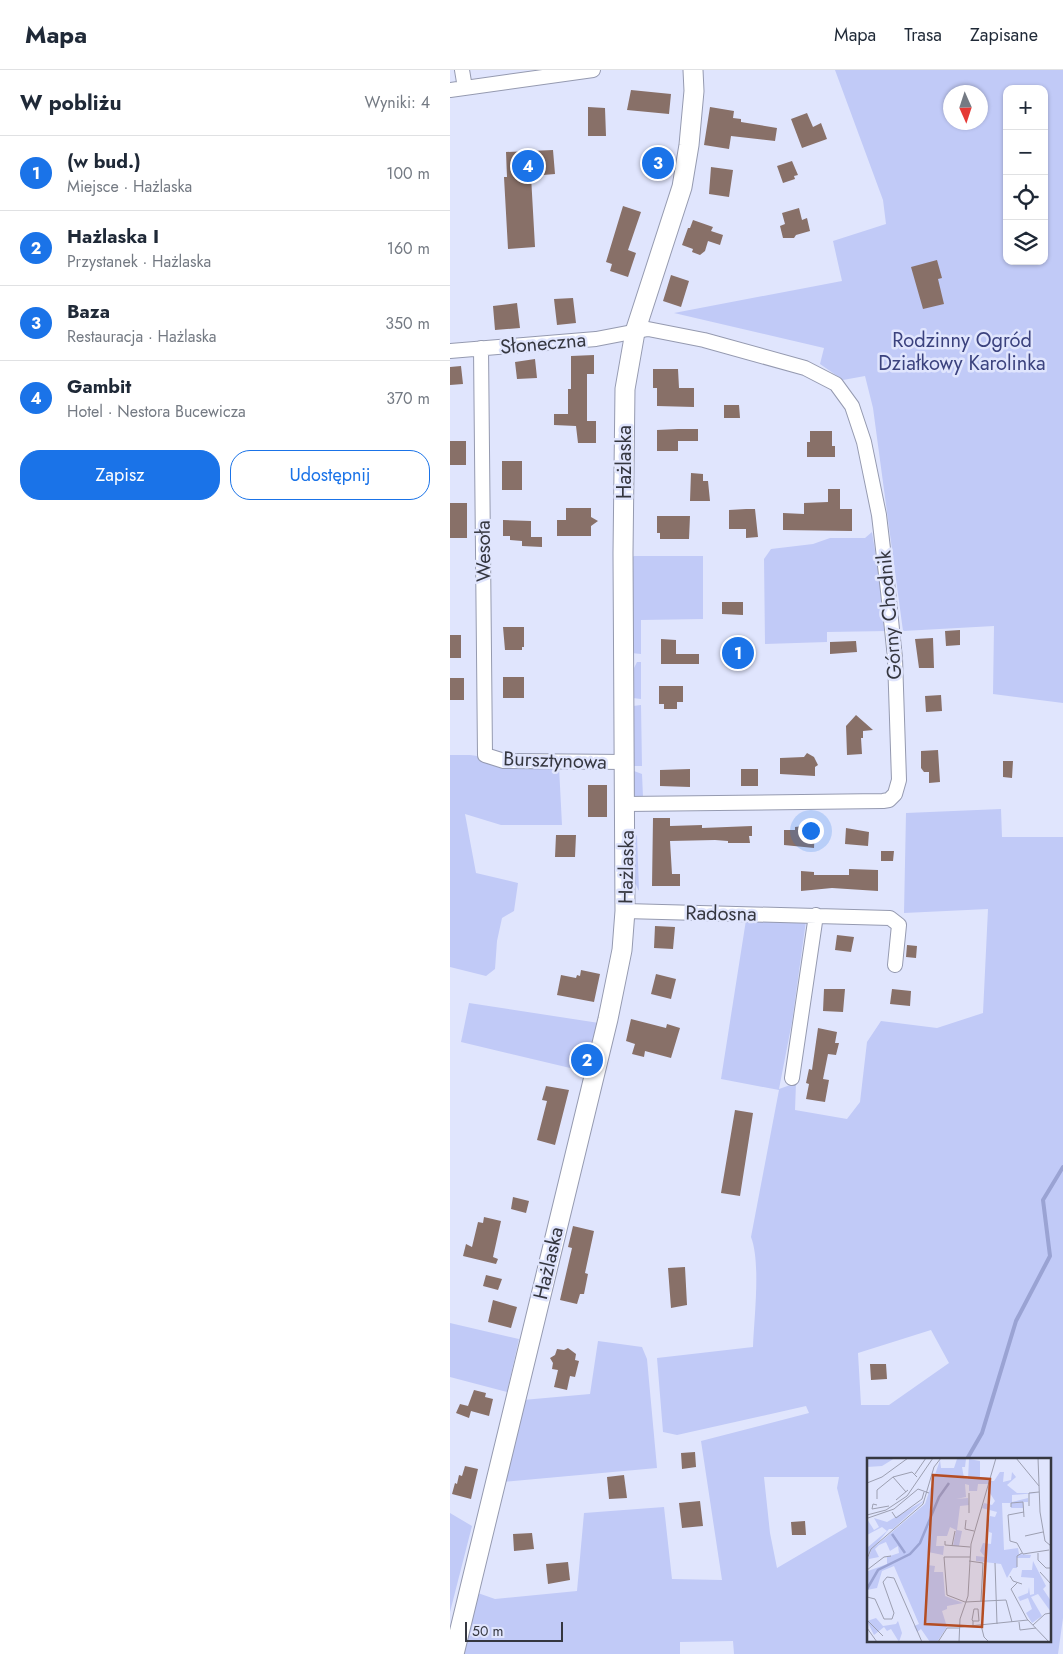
<!DOCTYPE html>
<html lang="pl">
<head>
<meta charset="utf-8">
<style>
	body { margin:0; font-family:Jost,sans-serif; background:#f6f6f7; color:#1f2937 }
	.controls { position:absolute; right:15px; top:15px; display:grid; overflow:hidden; border-radius:10px; box-shadow:0 1px 4px #0004 }
	.controls button { width:45px; height:45px; display:grid; place-items:center; padding:0; border:0; border-bottom:1px solid #e0e1e3; background:#fff; color:#1f2937; font:25px sans-serif }
	.compass { position:absolute; left:493px; top:15px; width:45px; height:45px; border-radius:50%; background:#fff; box-shadow:0 1px 4px #0004; rotate:177deg }
	.scale { position:absolute; left:15px; bottom:12px; width:98px; box-sizing:border-box; padding-left:5px; border:2px solid #353740; border-top:0; font-size:14px; line-height:18px; white-space:nowrap; color:#353740; -webkit-text-stroke:4px #e0e5fd; paint-order:stroke }
	.you { position:absolute; left:360px; top:760px; width:18px; height:18px; margin:-12px; border:4px solid #fff; border-radius:50%; background:#1a73e8; box-shadow:0 0 0 8px #1a73e833 }
	.badge { display:grid; place-items:center; width:32px; height:32px; border-radius:50%; background:#1a73e8; color:#fff; font-size:16px; font-weight:700 }
	.pin { position:absolute; translate:-50% -50%; border:2px solid #fff; box-shadow:0 1px 5px #0006 }
	.list { margin:0; padding:0; list-style:none }
	h2 { display:flex; justify-content:space-between; align-items:center; height:65px; margin:0; padding:0 20px; font-size:21px }
	h2 small { font-size:16px; font-weight:400; color:#747a83 }
	.list li { display:grid; grid-template-columns:32px 1fr auto; gap:15px; align-items:center; box-sizing:border-box; height:75px; padding:0 20px; border-top:1px solid #e0e1e3 }
	.list b { display:block; font-size:19px; white-space:nowrap }
	.list p { margin:0; font-size:16px; white-space:nowrap; color:#747a83 }
	.list em { font-size:16px; font-style:normal; color:#747a83 }
	.actions { display:flex; gap:10px; padding:15px 20px }
	.actions a { flex:1; padding:11px 0; border:1px solid #1a73e8; border-radius:20px; text-align:center; font-size:18px; color:#1a73e8 }
	.actions .main { background:#1a73e8; color:#fff }
	.icon { flex:none; width:28px; height:28px; fill:none; stroke:currentColor; stroke-width:2; stroke-linecap:round; stroke-linejoin:round }
	.map { position:relative; flex:none; width:613px; height:1584px; overflow:hidden }
	header { display:flex; align-items:center; gap:30px; box-sizing:border-box; height:70px; padding:0 25px; background:#fff; border-bottom:1px solid #e0e1e3 }
	header strong { font-size:24px }
	nav { display:flex; gap:28px; margin-inline-start:auto; font-size:18px }
	main { display:flex }
	aside { flex:1; background:#fff }
	.map>svg:first-child { display:block }
	.green { fill:#c1caf7; fill-rule:evenodd }
	.lines { fill:none; stroke-linecap:round; stroke-linejoin:round }
	.stream { stroke:#9aa3d3; stroke-width:4 }
	.building { fill:#887068 }
	.street-casing { stroke:#959ab0; stroke-width:16 }
	.secondary-casing { stroke:#959ab0; stroke-width:21 }
	.street { stroke:#fff; stroke-width:14 }
	.secondary { stroke:#fff; stroke-width:19 }
	.labels { text-anchor:middle; stroke-width:5; stroke-linejoin:round; paint-order:stroke }
	.park-label { font-size:20px; fill:#3b427e; stroke:#e0e5fd }
	.street-label { font-size:20px; fill:#353740; stroke:#e0e5fd }
	.inset-river { fill:none; stroke:#9aa3d3; stroke-width:2.5 }
	.inset-road { fill:none; stroke:#9c9fb1; stroke-width:1 }
	.view { fill:#b44d23; fill-opacity:0.15; stroke:#b44d23; stroke-width:2.5 }
	.inset-edge { fill:none; stroke:#353740; stroke-width:2.5 }
</style>
</head>
<body>
<header>
<strong>Mapa</strong>
<nav><a>Mapa</a><a>Trasa</a><a>Zapisane</a></nav>
</header>
<main>
<aside>
<h2>W pobliżu<small>Wyniki: 4</small></h2>
<ul class="list">
<li><span class="badge">1</span><div><b>(w bud.)</b><p>Miejsce · Hażlaska</p></div><em>100 m</em></li>
<li><span class="badge">2</span><div><b>Hażlaska I</b><p>Przystanek · Hażlaska</p></div><em>160 m</em></li>
<li><span class="badge">3</span><div><b>Baza</b><p>Restauracja · Hażlaska</p></div><em>350 m</em></li>
<li><span class="badge">4</span><div><b>Gambit</b><p>Hotel · Nestora Bucewicza</p></div><em>370 m</em></li>
</ul>
<div class="actions"><a class="main">Zapisz</a><a>Udostępnij</a></div>
</aside>
<div class="map">
<svg width="613" height="1584" viewBox="0 0 613 1584">
	<rect width="100%" height="100%" fill="#e0e5fd"/>
	<path class="green" d="M 385,0 L 613,0 L 613,633 L 543,624 L 544,556 L 453,561 L 423,338 L 415,306 L 393,310 L 370,294 L 374,278 L 224,243 L 392,211 L 383,171 L 436,154 L 433,130 ZM 557,19 L 594,19 L 594,191 L 557,191 ZM 500,22 L 530,22 L 530,52 L 500,52 Z
		M 422,462 L 438,561 L 377,562 L 377,572 L 315,574 L 314,489 L 321,479 L 363,474 L 380,468 L 415,468 Z
		M 184,486 L 253,486 L 253,549 L 191,550 L 191,584 L 181,583 L 180,489 Z
		M 187,592 L 191,592 L 191,629 L 183,628 L 181,604 Z
		M 191,635 L 192,696 L 184,696 L 181,692 L 183,636 Z
		M 0,685 L 20,685 L 109,697 L 112,755 L 51,755 L 15,744 L 26,803 L 68,813 L 64,841 L 52,848 L 47,871 L 45,899 L 36,906 L 0,897 Z
		M 184,701 L 192,704 L 193,727 L 221,726 L 220,730 L 183,730 L 181,703 Z
		M 551,739 L 552,767 L 613,767 L 613,1548 L 608,1584 L 284,1584 L 283,1571 L 230,1572 L 230,1584 L 11,1584 L 25,1522 L 45,1529 L 127,1521 L 134,1443 L 214,1437 L 222,1509 L 272,1510 L 251,1371 L 359,1343 L 356,1336 L 227,1365 L 213,1362 L 207,1288 L 303,1277 C 304,1248 311,1193 301,1167 L 329,1020 L 271,1009 L 296,850 L 356,851 L 342,952 L 329,1019 L 346,1013 L 345,1040 L 397,1049 L 410,1032 L 417,972 L 431,951 L 487,958 L 533,943 L 538,839 L 454,843 L 456,743 ZM 481,1260 L 499,1293 L 439,1335 L 411,1335 L 408,1283 ZM 418,1389 L 599,1389 L 599,1570 L 418,1570 ZM 314,1407 L 389,1407 L 387,1418 L 397,1457 L 327,1498 L 320,1463 Z
		M 187,765 L 189,821 L 182,807 L 183,768 Z
		M 19,933 L 149,953 L 137,1002 L 11,972 Z
		M 0,1253 L 69,1269 L 57,1322 L 0,1307 Z
		M 148,1271 L 192,1277 L 197,1289 L 207,1398 L 53,1412 L 73,1330 L 140,1324 Z
		M 0,1443 L 22,1456 L 0,1542 Z"/>
	<g class="lines">
		<path class="stream" d="M 517,1389 L 532,1363 L 566,1251 L 600,1186 L 593,1130 L 613,1097"/>
	</g>
	<path class="building" d="M 181,20 L 221,24 L 219,44 L 177,40 Z
		M 138,37 L 155,38 L 156,66 L 138,66 Z
		M 260,37 L 284,41 L 283,48 L 291,49 L 291,52 L 327,58 L 325,71 L 281,66 L 279,79 L 254,75 Z
		M 357,43 L 363,57 L 371,53 L 377,69 L 352,78 L 341,49 Z
		M 103,80 L 105,104 L 81,106 L 85,177 L 58,179 L 54,107 L 57,107 L 56,82 Z
		M 342,91 L 348,105 L 344,106 L 345,109 L 333,113 L 327,96 Z
		M 261,97 L 283,100 L 279,127 L 259,124 Z
		M 173,136 L 191,142 L 178,180 L 186,183 L 178,207 L 160,201 L 162,194 L 156,192 Z
		M 349,138 L 352,150 L 357,148 L 360,161 L 346,165 L 344,168 L 333,168 L 330,156 L 335,154 L 332,143 Z
		M 243,150 L 263,157 L 261,161 L 273,165 L 270,175 L 258,171 L 255,181 L 250,185 L 242,182 L 243,179 L 232,175 L 238,158 L 240,158 Z
		M 487,190 L 492,208 L 488,209 L 494,234 L 473,239 L 461,197 Z
		M 221,205 L 239,211 L 231,237 L 213,231 Z
		M 123,228 L 126,253 L 107,255 L 104,229 Z
		M 67,233 L 70,258 L 45,260 L 43,236 Z
		M 144,285 L 144,304 L 137,304 L 137,351 L 146,351 L 146,373 L 128,373 L 126,356 L 104,355 L 104,344 L 118,344 L 118,319 L 121,319 L 121,286 Z
		M 85,289 L 87,308 L 67,309 L 65,292 Z
		M 11,296 L 13,314 L 0,315 L 0,297 Z
		M 203,299 L 228,299 L 229,318 L 244,318 L 244,337 L 207,336 L 207,318 L 203,318 Z
		M 274,335 L 289,335 L 290,348 L 274,348 Z
		M 228,359 L 248,359 L 248,371 L 228,371 L 228,381 L 207,381 L 207,360 Z
		M 360,361 L 382,361 L 382,376 L 385,376 L 385,387 L 357,387 L 357,372 L 360,372 Z
		M 0,371 L 16,371 L 16,395 L 0,395 Z
		M 52,391 L 72,391 L 72,420 L 52,420 Z
		M 241,403 L 253,404 L 253,411 L 258,411 L 260,431 L 240,431 Z
		M 378,419 L 390,419 L 390,439 L 402,439 L 402,461 L 333,460 L 333,443 L 354,444 L 354,433 L 378,432 Z
		M 0,433 L 17,433 L 17,468 L 0,468 Z
		M 116,438 L 141,438 L 141,447 L 148,451 L 141,456 L 141,466 L 107,466 L 107,450 L 116,450 Z
		M 296,439 L 305,439 L 308,467 L 296,468 L 296,459 L 279,459 L 279,440 Z
		M 207,446 L 240,446 L 239,469 L 210,469 L 210,463 L 207,463 Z
		M 53,450 L 81,451 L 81,467 L 92,467 L 92,477 L 72,476 L 72,471 L 60,470 L 60,466 L 53,466 Z
		M 272,532 L 293,532 L 293,545 L 272,544 Z
		M 53,557 L 74,557 L 74,577 L 72,577 L 72,580 L 55,580 Z
		M 510,560 L 510,575 L 496,576 L 495,561 Z
		M 0,565 L 11,565 L 11,588 L 0,588 Z
		M 483,568 L 484,598 L 469,598 L 465,569 Z
		M 211,569 L 226,570 L 226,584 L 249,584 L 249,594 L 211,594 Z
		M 406,571 L 407,582 L 380,584 L 380,572 Z
		M 299,572 L 299,594 L 277,594 L 276,573 Z
		M 53,607 L 74,607 L 74,628 L 53,628 Z
		M 0,608 L 14,608 L 14,630 L 0,630 Z
		M 209,616 L 233,616 L 233,632 L 227,632 L 227,639 L 214,639 L 214,634 L 209,634 Z
		M 491,625 L 492,641 L 476,642 L 475,626 Z
		M 406,645 L 423,660 L 413,661 L 413,668 L 411,668 L 412,684 L 397,685 L 396,656 Z
		M 488,680 L 490,712 L 479,713 L 479,702 L 474,702 L 471,698 L 471,681 Z
		M 357,683 L 364,687 L 368,695 L 365,697 L 365,706 L 330,704 L 330,688 L 354,687 Z
		M 553,691 L 563,691 L 562,708 L 553,707 Z
		M 240,699 L 240,717 L 210,716 L 210,700 Z
		M 291,699 L 308,699 L 308,716 L 291,716 Z
		M 138,715 L 157,715 L 157,747 L 138,747 Z
		M 203,748 L 220,748 L 220,756 L 252,755 L 252,758 L 302,756 L 302,766 L 299,766 L 300,773 L 278,773 L 278,771 L 265,770 L 220,771 L 222,804 L 230,804 L 230,816 L 202,816 Z
		M 353,756 L 365,758 L 364,778 L 334,775 L 334,760 L 345,760 L 345,757 Z
		M 396,758 L 419,762 L 418,776 L 395,774 Z
		M 106,765 L 126,765 L 125,787 L 105,787 Z
		M 431,781 L 444,781 L 443,791 L 431,791 Z
		M 399,799 L 428,800 L 428,821 L 382,818 L 351,821 L 351,801 L 364,802 L 364,805 L 399,805 Z
		M 205,856 L 225,857 L 223,879 L 204,878 Z
		M 387,865 L 404,867 L 401,882 L 385,880 Z
		M 457,875 L 467,876 L 466,888 L 456,887 Z
		M 131,900 L 150,904 L 144,932 L 107,925 L 111,905 L 126,908 L 127,905 L 130,906 Z
		M 206,904 L 226,909 L 221,929 L 201,924 Z
		M 374,919 L 395,919 L 393,942 L 373,941 Z
		M 442,919 L 461,921 L 460,936 L 440,934 Z
		M 181,949 L 216,958 L 217,954 L 230,958 L 221,988 L 195,981 L 194,987 L 182,984 L 185,974 L 176,971 Z
		M 368,958 L 387,962 L 385,973 L 389,973 L 386,985 L 378,984 L 373,1009 L 379,1010 L 375,1032 L 356,1029 L 359,1014 L 356,1013 L 359,999 L 362,1000 Z
		M 96,1016 L 119,1020 L 105,1075 L 87,1070 L 97,1031 L 92,1030 Z
		M 285,1040 L 303,1043 L 290,1126 L 271,1123 Z
		M 63,1127 L 79,1131 L 76,1143 L 61,1139 Z
		M 34,1147 L 51,1151 L 43,1187 L 48,1189 L 46,1194 L 13,1186 L 16,1174 L 22,1177 L 28,1152 L 33,1153 Z
		M 123,1156 L 144,1161 L 135,1203 L 138,1204 L 134,1224 L 130,1224 L 127,1234 L 110,1230 L 122,1178 L 118,1177 Z
		M 235,1197 L 237,1235 L 221,1238 L 218,1198 Z
		M 36,1205 L 52,1209 L 48,1220 L 33,1216 Z
		M 43,1230 L 67,1237 L 61,1258 L 38,1252 Z
		M 118,1278 L 126,1284 L 125,1290 L 129,1291 L 125,1307 L 120,1306 L 117,1320 L 104,1317 L 108,1300 L 102,1299 L 103,1293 L 100,1288 L 105,1285 L 107,1279 L 114,1280 Z
		M 420,1294 L 436,1294 L 437,1309 L 421,1310 Z
		M 24,1320 L 36,1323 L 35,1327 L 43,1329 L 39,1346 L 21,1341 L 19,1348 L 6,1343 L 10,1334 L 18,1336 Z
		M 245,1382 L 246,1397 L 232,1399 L 231,1383 Z
		M 15,1396 L 28,1399 L 21,1429 L 2,1424 L 5,1413 L 7,1414 L 9,1405 L 12,1406 Z
		M 174,1405 L 177,1428 L 159,1429 L 157,1407 Z
		M 250,1431 L 253,1456 L 232,1458 L 229,1433 Z
		M 355,1451 L 356,1465 L 342,1465 L 341,1452 Z
		M 82,1463 L 84,1479 L 64,1481 L 63,1464 Z
		M 118,1492 L 120,1510 L 98,1514 L 96,1494 Z"/>
	<g class="lines">
		<defs>
			<path id="street" d="M 12,0 L 15,18
				M 0,20 L 143,0
				M 31,278 L 35,685 L 54,691 L 176,692
				M 0,281 L 146,269 L 198,259 L 254,270 L 355,298 L 386,314 L 402,336 L 414,372 L 429,445 L 438,521 L 445,588 L 449,710 L 445,724 L 439,730 L 433,731 L 176,734
				M 175,841 L 440,848 L 449,855 L 445,895
				M 342,1008 L 366,845"/>
			<path id="secondary" d="M 4,1584 L 158,949 L 172,880 L 175,841 L 173,483 L 175,319 L 185,262 L 232,117 L 239,75 L 244,21 L 243,0"/>
		</defs>
		<use href="#street" class="street-casing"/>
		<use href="#secondary" class="secondary-casing"/>
		<use href="#street" class="street"/>
		<use href="#secondary" class="secondary"/>
	</g>
	<g class="labels">
		<g class="park-label">
			<text x="512" y="277">Rodzinny Ogród<tspan x="512" dy="23">Działkowy Karolinka</tspan></text>
		</g>
		<g class="street-label">
			<text transform="translate(93 273) rotate(-5)" y="7">Słoneczna</text>
			<text transform="translate(174 392) rotate(-90)" y="7">Hażlaska</text>
			<text transform="translate(33 481) rotate(-91)" y="7">Wesoła</text>
			<text transform="translate(439 545) rotate(-95)" y="7">Górny Chodnik</text>
			<text transform="translate(105 690) rotate(2)" y="7">Bursztynowa</text>
			<text transform="translate(176 797) rotate(-89)" y="7">Hażlaska</text>
			<text transform="translate(271 843) rotate(1)" y="7">Radosna</text>
			<text transform="translate(98 1193) rotate(-77)" y="7">Hażlaska</text>
		</g>
	</g>
	<g transform="translate(417 1388)">
		<rect width="184" height="184" fill="#e0e5fd"/>
		<path d="M 0,0 L 28,0 L 15,8 L 0,9 ZM 78,0 L 99,1 L 98,9 L 95,9 L 97,20 L 101,21 L 102,1 L 113,3 L 113,19 L 122,20 L 121,26 L 111,26 L 110,33 L 102,33 L 102,27 L 98,26 L 99,39 L 89,41 L 101,40 L 102,47 L 93,48 L 90,72 L 95,73 L 92,88 L 86,88 L 89,72 L 83,69 L 80,78 L 70,78 L 69,88 L 77,88 L 76,97 L 61,94 L 60,107 L 68,108 L 67,114 L 76,114 L 78,138 L 96,145 L 80,148 L 80,151 L 75,153 L 80,169 L 70,184 L 63,184 L 54,171 L 50,174 L 47,168 L 52,166 L 27,108 L 15,113 L 10,130 L 0,132 L 1,113 L 20,106 L 20,99 L 32,95 L 31,88 L 23,93 L 19,84 L 12,87 L 8,91 L 12,99 L 2,101 L 1,110 L 1,100 L 5,91 L 58,46 L 73,2 L 74,10 L 87,10 L 90,1 ZM 133,14 L 137,14 L 136,24 L 144,22 L 145,14 L 149,19 L 140,27 L 150,35 L 170,35 L 145,37 L 145,44 L 161,40 L 161,44 L 156,44 L 156,50 L 144,50 L 144,45 L 135,45 L 137,92 L 151,90 L 152,96 L 164,97 L 163,100 L 150,100 L 150,110 L 146,110 L 140,120 L 134,106 L 109,103 L 109,98 L 118,99 L 113,93 L 116,85 L 124,86 L 125,75 L 122,74 L 121,67 L 123,58 L 128,59 L 130,54 L 115,50 L 117,45 L 125,47 L 128,43 L 121,32 L 124,23 L 127,23 ZM 58,42 L 26,71 L 22,71 L 0,98 L 1,89 L 20,73 L 15,69 L 0,77 L 0,61 L 7,72 L 12,69 L 7,60 L 20,64 ZM 166,103 L 179,128 L 176,131 L 184,143 L 184,154 L 171,136 L 164,139 L 175,158 L 165,165 L 159,155 L 165,151 L 161,140 L 153,143 L 151,139 L 161,135 L 162,129 L 163,137 L 167,136 L 167,120 L 154,119 L 155,112 L 165,112 ZM 9,160 L 16,168 L 29,166 L 31,163 L 35,175 L 32,184 L 24,171 L 20,173 L 17,169 L 7,177 L 0,163 Z" fill="#c1caf7"/>
		<path class="inset-river" d="M 25,76 L 38,95M 0,131 L 11,112 L 43,96 L 53,85 L 72,39 L 82,25"/>
		<path class="inset-road" d="M 103,0 L 119,0M 149,0 L 172,28M 171,0 L 173,54 L 178,83 L 184,88M 48,16 L 59,0M 0,25 L 15,19 L 41,0M 39,34 L 26,19 L 45,14 L 50,19M 10,41 L 10,32 L 26,19M 29,42 L 41,32M 10,47 L 6,46 L 5,51 L 22,48M 162,48 L 162,35 L 172,34M 144,49 L 144,45 L 156,44 L 157,59M 25,54 L 29,60 L 55,41 L 57,34M 157,54 L 141,57 L 143,83 L 150,85 L 156,96 L 182,92M 102,55 L 102,35M 0,57 L 19,52 L 40,38 L 66,0M 1,60 L 27,51 L 51,31 L 62,35M 99,62 L 98,71 L 107,73M 158,78 L 176,74M 78,83 L 78,87 L 103,89M 85,88 L 88,73M 171,95 L 171,102 L 179,110 L 184,110M 103,99 L 77,99 L 80,137 L 98,144 L 139,142 L 145,164M 0,101 L 4,91 L 56,46 L 67,9 L 74,0M 102,103 L 116,105 L 114,143M 128,105 L 130,166M 150,109 L 150,98 L 155,95M 0,112 L 17,99 L 24,98M 173,114 L 184,126M 143,118 L 146,123 L 155,126M 150,125 L 144,131 L 160,161 L 182,184M 0,139 L 8,141 L 17,161 L 25,161 L 27,155 L 16,124 L 20,119 L 27,120 L 55,184M 0,162 L 16,178M 106,163 L 112,163 L 111,151 L 107,151 L 105,162 L 106,163 L 106,168M 152,164 L 153,172 L 169,170M 114,167 L 117,179 L 122,184M 166,167 L 178,156 L 184,155M 93,169 L 161,162M 0,170 L 10,184M 71,184 L 80,170 L 93,170M 92,184 L 93,161 L 101,138 L 104,86 L 129,0"/>
		<path class="view" d="M 66,17 L 123,21 L 115,169 L 58,166 Z"/>
		<rect width="184" height="184" class="inset-edge"/>
	</g>
</svg>
<div class="controls">
<button>+</button>
<button>−</button>
<button><svg class="icon" aria-label="locate" viewBox="0 0 24 24"><circle cx="12" cy="12" r="6"/><path d="M12 2v4M12 18v4M2 12h4M18 12h4"/></svg></button>
<button><svg class="icon" aria-label="layers" viewBox="0 0 24 24"><path d="M12 4l9 5-9 5-9-5zM3 14l9 5 9-5"/></svg></button>
</div>
<svg class="compass" viewBox="-18 -18 36 36"><path d="M0-13l5 13h-10z" fill="#e53935"/><path d="M0 13l5-13h-10z" fill="#747a83"/></svg>
<div class="scale">50 m</div>
<div class="you"></div>
<div class="pin badge" style="left:288px;top:583px">1</div>
<div class="pin badge" style="left:137px;top:990px">2</div>
<div class="pin badge" style="left:208px;top:93px">3</div>
<div class="pin badge" style="left:78px;top:96px">4</div>
</div>
</main>
</body>
</html>
